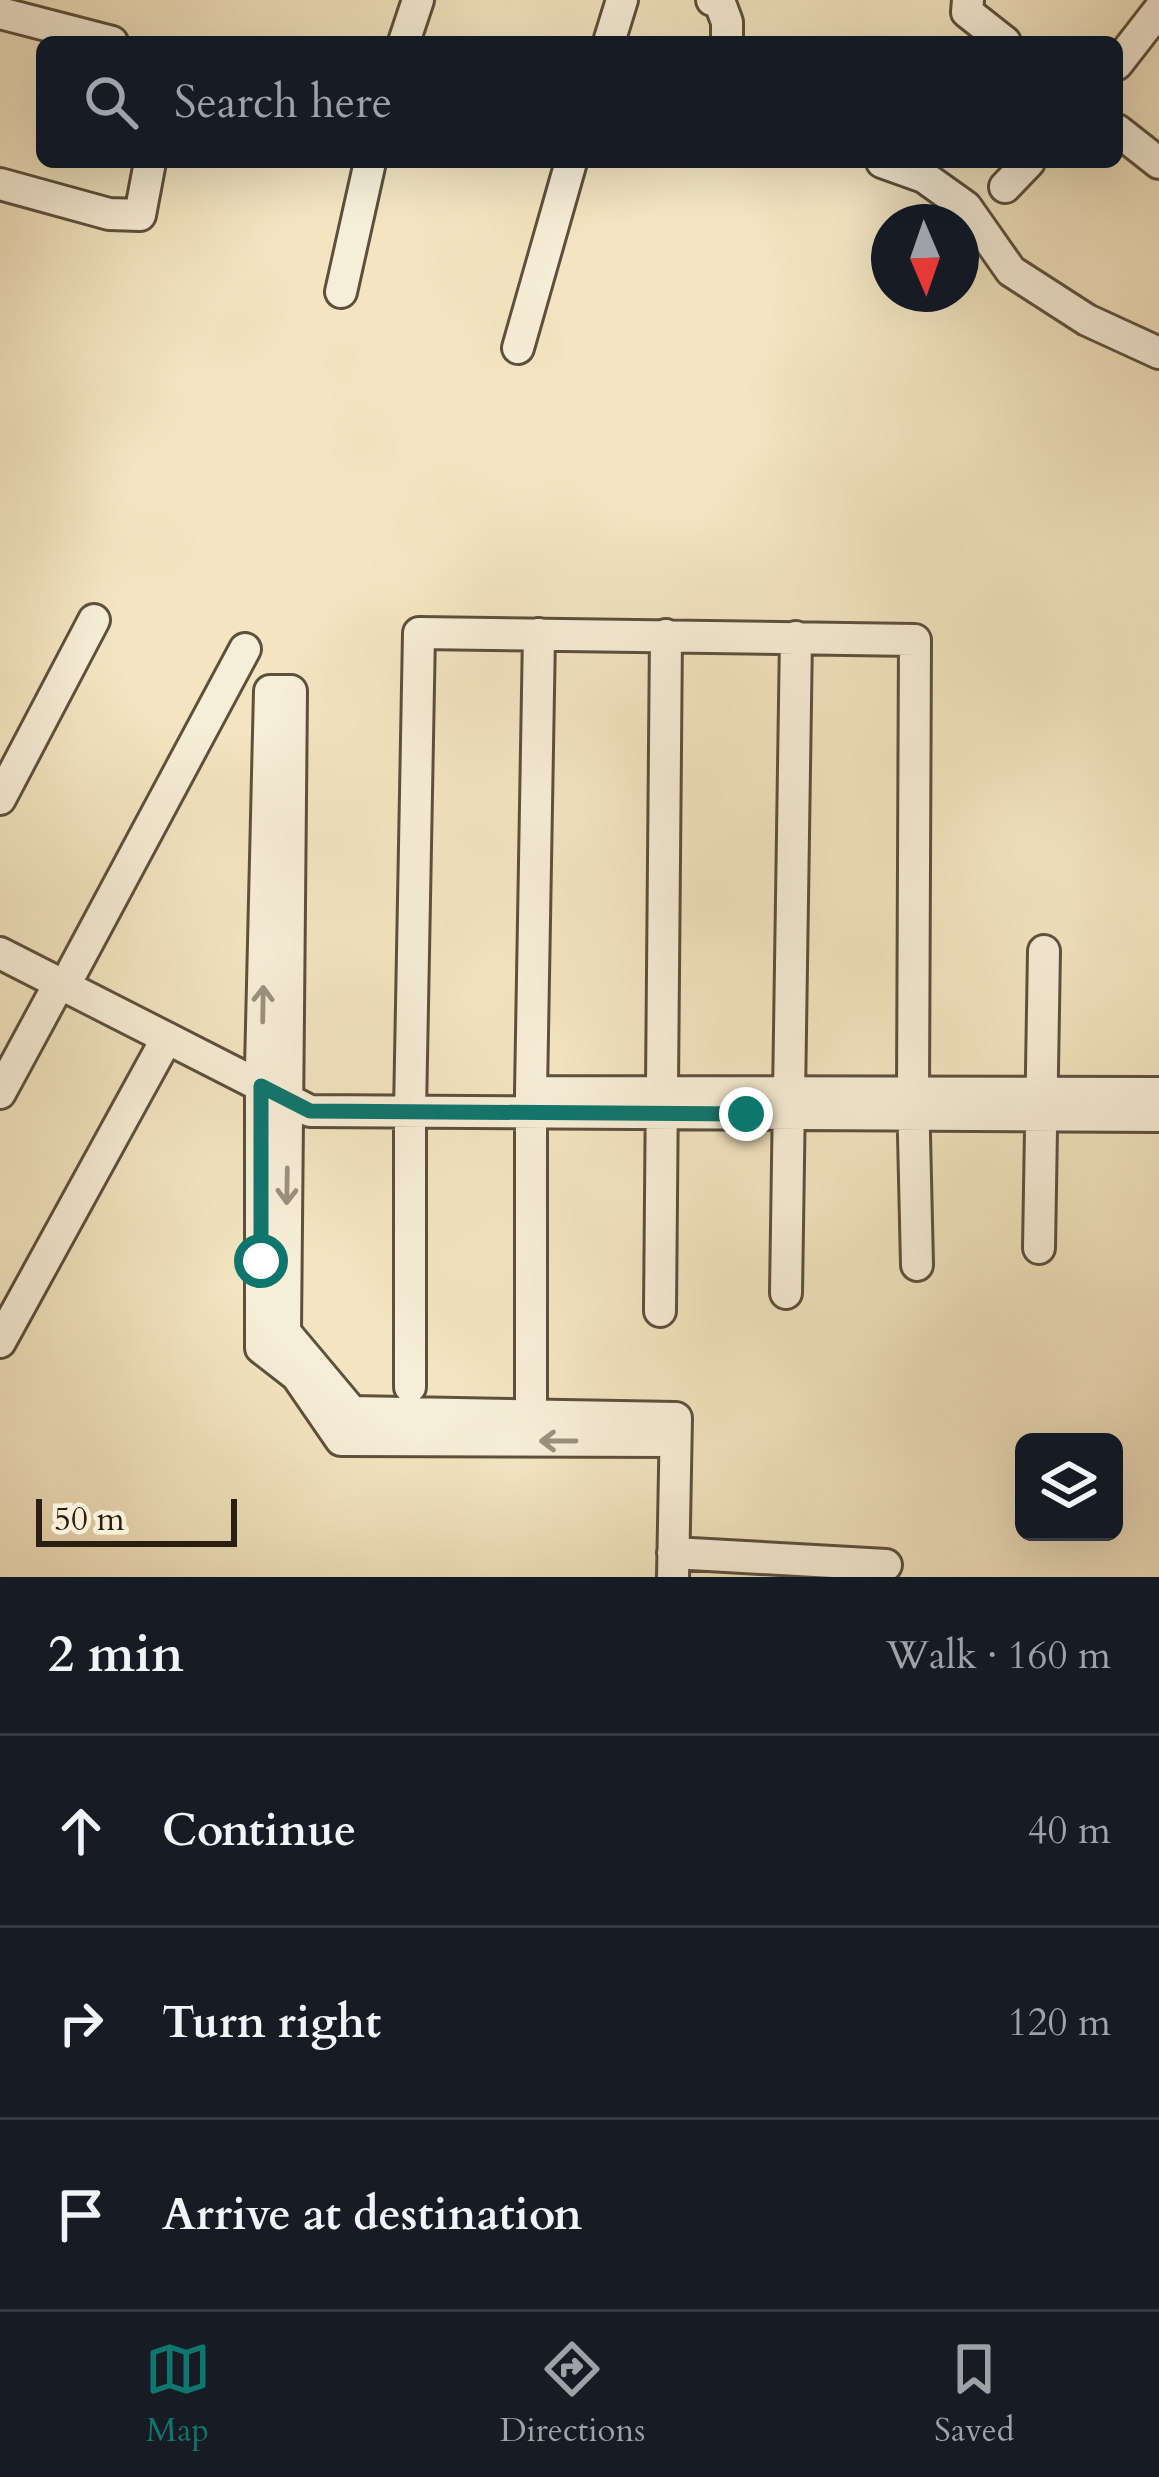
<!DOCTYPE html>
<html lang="en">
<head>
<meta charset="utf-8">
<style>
	body { margin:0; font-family:Cardo,serif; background:#20242c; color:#f1f3f6 }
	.controls { position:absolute; right:36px; bottom:36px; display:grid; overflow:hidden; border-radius:18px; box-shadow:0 12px 48px #0002 }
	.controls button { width:108px; height:108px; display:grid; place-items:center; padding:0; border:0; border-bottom:3px solid #363941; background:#171b24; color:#f1f3f6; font:60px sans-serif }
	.compass { position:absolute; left:871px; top:204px; width:108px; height:108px; border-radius:50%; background:#171b24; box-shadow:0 12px 48px #0002; rotate:178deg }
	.scale { position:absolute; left:36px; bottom:30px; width:201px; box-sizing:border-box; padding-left:12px; border:6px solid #2b1f11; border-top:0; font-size:33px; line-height:42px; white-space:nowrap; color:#2b1f11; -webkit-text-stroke:9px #f7eed7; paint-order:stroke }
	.stop { position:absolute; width:36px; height:36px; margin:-27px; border:9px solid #0f766e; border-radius:50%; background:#fff }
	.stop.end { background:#0f766e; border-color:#fff; box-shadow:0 3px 12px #0008 }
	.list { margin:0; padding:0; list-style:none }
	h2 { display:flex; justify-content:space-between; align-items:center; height:156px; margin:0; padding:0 48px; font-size:51px }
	h2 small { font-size:39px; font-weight:400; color:#9ea1a6 }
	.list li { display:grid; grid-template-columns:78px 1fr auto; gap:36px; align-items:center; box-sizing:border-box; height:192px; padding:0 48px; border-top:3px solid #363941 }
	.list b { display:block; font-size:45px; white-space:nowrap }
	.list em { font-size:39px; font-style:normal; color:#9ea1a6 }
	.icon { flex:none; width:66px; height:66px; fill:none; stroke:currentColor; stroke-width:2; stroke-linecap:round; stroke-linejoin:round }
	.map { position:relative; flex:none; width:1159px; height:1577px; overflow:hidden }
	.search { position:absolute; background:#171b24; box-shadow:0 12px 48px #0002; left:36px; right:36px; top:36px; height:132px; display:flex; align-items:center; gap:30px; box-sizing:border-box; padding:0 42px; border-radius:18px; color:#9ea1a6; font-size:45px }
	.sheet { height:732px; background:#171b24 }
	nav { display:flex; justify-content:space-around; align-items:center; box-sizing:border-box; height:168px; border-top:3px solid #363941; background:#171b24; font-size:33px; color:#9ea1a6 }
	nav a { display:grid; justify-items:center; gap:6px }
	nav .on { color:#0f766e }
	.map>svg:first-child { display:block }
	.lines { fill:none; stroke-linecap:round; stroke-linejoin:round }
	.minor-casing { stroke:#5d503d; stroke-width:36 }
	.minor { stroke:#f7eed7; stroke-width:30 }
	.oneway { stroke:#9b917e }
	.route { stroke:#0f766e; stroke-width:15 }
</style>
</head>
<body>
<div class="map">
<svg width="1159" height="1577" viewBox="0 0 1159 1577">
	<rect width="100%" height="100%" fill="#f3e5c1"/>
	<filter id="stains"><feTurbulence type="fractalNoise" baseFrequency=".00167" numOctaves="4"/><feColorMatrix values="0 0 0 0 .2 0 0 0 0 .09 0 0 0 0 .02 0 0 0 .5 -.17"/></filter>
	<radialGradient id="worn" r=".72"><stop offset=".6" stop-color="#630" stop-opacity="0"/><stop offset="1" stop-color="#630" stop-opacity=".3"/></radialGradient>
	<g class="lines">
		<defs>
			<path id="minor" d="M 712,0 L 720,3 L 727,22 L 727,42
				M 968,0 L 967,12 L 1005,42
				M 0,13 L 112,42
				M 404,42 L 418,0
				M 609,42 L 622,0
				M 1117,64 L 1159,10
				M 1117,130 L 1159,163
				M 882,162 L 924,177 L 966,207 L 1011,271 L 1087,320 L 1159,353
				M 0,184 L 109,214 L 140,215 L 150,162
				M 1005,187 L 1029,162
				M 341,292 L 370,162
				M 518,348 L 571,162
				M 0,799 L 94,620
				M 0,953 L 310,1111 L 1159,1116
				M 73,970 L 245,649
				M 544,1092 L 1159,1093
				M 0,1093 L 59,984
				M 1039,1248 L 1044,951
				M 786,1293 L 796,637
				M 660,1311 L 666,635
				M 0,1342 L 167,1038
				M 410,1387 L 410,1112 L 419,633 L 915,640 L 913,1092 L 917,1265
				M 531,1415 L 531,1092 L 539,634
				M 673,1553 L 886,1565
				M 673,1577 L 676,1418 L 352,1412 L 285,1332 L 291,691 L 270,691 L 261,1068 L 261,1348 L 297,1376 L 341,1440 L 675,1441"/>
		</defs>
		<use href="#minor" class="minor-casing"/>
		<use href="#minor" class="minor"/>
	</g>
	<defs><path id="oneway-shaft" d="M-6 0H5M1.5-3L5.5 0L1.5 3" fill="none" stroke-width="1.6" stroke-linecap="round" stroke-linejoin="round" transform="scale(3)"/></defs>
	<g class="oneway">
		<use href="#oneway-shaft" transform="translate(263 1004) rotate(-89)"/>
		<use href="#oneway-shaft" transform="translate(287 1186) rotate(91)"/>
		<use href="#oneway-shaft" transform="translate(558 1441) rotate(-180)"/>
	</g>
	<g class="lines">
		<path class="route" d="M 261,1261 L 261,1086 L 310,1111 L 746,1114"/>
	</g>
	<rect width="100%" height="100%" filter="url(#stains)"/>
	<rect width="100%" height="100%" fill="url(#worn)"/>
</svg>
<div class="controls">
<button><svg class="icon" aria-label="layers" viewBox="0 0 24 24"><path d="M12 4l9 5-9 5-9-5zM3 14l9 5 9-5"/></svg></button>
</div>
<svg class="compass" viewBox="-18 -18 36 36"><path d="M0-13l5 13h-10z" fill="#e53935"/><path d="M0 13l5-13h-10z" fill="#9ea1a6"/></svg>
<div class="scale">50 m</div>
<div class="stop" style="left:261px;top:1261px"></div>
<div class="stop end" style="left:746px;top:1114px"></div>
<div class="search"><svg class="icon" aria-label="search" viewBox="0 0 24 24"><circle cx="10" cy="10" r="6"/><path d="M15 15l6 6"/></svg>Search here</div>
</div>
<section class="sheet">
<h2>2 min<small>Walk · 160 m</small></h2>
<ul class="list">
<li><svg class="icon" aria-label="ahead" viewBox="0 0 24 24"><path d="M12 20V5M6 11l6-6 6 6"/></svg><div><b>Continue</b></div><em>40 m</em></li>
<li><svg class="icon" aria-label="right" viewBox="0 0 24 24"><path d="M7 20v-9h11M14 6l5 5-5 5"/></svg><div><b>Turn right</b></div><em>120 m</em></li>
<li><svg class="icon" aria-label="arrive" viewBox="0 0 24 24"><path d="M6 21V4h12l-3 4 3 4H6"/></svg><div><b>Arrive at destination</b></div></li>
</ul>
</section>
<nav>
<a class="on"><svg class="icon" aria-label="map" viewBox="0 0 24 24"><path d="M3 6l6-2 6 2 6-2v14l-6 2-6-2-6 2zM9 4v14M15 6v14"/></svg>Map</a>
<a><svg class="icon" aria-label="directions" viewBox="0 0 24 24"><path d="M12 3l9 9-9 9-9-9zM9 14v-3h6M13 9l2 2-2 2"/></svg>Directions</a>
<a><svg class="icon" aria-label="saved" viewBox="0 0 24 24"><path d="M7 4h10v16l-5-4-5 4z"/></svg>Saved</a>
</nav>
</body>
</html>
